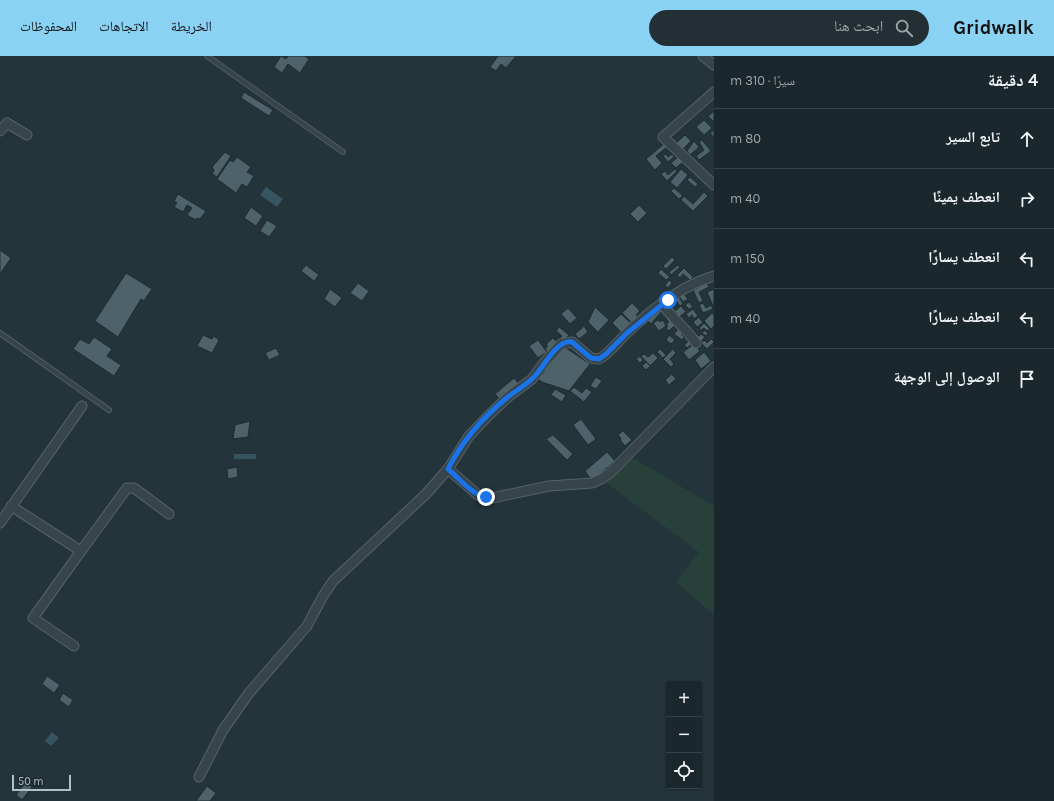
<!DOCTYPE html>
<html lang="ar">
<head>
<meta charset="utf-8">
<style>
	body { margin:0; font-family:Karla,"Noto Naskh Arabic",sans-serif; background:#232f34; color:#f1f3f6; direction:rtl }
	.controls { position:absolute; right:12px; bottom:12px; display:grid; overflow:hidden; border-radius:4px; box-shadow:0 1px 3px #0004 }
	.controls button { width:36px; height:36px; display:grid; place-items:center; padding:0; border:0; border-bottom:1px solid #384448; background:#1a272c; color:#f1f3f6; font:20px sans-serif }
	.scale { position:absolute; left:12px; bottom:10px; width:59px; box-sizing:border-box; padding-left:4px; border:2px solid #b2c0c7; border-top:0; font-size:11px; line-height:14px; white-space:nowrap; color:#b2c0c7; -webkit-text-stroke:3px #1c2a30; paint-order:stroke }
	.stop { position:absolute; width:12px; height:12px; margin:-9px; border:3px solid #1a73e8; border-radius:50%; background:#fff }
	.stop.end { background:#1a73e8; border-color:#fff; box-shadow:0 1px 4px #0008 }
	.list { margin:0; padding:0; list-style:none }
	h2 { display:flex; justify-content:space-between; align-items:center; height:52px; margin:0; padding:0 16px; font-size:17px }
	h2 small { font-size:13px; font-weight:400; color:#9fa5a9 }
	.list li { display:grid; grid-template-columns:26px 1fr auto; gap:12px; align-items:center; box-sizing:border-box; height:60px; padding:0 16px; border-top:1px solid #384448 }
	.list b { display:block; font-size:15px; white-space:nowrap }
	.list em { font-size:13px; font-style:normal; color:#9fa5a9 }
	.icon { flex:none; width:22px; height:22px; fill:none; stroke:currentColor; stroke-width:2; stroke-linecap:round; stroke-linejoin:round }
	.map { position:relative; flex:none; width:714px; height:745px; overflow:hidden; direction:ltr }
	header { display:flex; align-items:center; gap:24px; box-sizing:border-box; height:56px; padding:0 20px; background:#8ad2f4; color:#111 }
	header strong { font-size:19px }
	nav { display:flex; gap:22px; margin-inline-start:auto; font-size:14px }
	.search { width:280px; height:36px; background:#232f34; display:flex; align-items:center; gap:10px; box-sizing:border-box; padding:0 14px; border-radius:22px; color:#9fa5a9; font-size:15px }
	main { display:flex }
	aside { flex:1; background:#1a272c }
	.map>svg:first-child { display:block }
	.green { fill:#28403a }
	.water { fill:#375561 }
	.building { fill:#4e6269; stroke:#1e2c32 }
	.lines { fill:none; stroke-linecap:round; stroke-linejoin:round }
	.service-casing { stroke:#556369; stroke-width:6 }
	.minor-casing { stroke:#556369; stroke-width:11 }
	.service { stroke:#37454b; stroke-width:4.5 }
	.minor { stroke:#37454b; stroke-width:9 }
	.route { stroke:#1a73e8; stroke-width:5 }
</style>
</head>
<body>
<header>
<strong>Gridwalk</strong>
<div class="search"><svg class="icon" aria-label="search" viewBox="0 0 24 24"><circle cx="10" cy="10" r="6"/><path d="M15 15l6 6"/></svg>ابحث هنا</div>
<nav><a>الخريطة</a><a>الاتجاهات</a><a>المحفوظات</a></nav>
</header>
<main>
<aside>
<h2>4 دقيقة<small>سيرًا · 310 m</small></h2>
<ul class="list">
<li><svg class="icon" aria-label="ahead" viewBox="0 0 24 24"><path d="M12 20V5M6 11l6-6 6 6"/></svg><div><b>تابع السير</b></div><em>80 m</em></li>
<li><svg class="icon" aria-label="right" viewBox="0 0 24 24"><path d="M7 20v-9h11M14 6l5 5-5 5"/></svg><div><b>انعطف يمينًا</b></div><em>40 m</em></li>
<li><svg class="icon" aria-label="left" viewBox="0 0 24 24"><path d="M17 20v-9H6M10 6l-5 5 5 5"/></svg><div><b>انعطف يسارًا</b></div><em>150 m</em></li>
<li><svg class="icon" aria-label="left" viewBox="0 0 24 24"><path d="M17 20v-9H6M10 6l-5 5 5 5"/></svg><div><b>انعطف يسارًا</b></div><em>40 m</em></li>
<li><svg class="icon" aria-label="arrive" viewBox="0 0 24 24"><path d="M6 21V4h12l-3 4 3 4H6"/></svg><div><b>الوصول إلى الوجهة</b></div></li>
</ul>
</aside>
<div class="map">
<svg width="714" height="745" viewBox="0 0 714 745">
	<rect width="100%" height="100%" fill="#23343b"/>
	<path class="green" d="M 628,399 L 714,450 L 714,559 L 676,526 L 699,496 L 601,423 Z"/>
	<path class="water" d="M 266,131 L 283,143 L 277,151 L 260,139 Z
		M 234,398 L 256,398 L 256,403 L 234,403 Z
		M 52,676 L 59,682 L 51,690 L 45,685 Z"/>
	<path class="building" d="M 281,0 L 286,3 L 288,0 L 305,0 L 309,3 L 300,17 L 288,8 L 282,17 L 274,11 Z
		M 498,0 L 516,0 L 506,12 L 501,8 L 496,15 L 490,11 Z
		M 244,36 L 273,54 L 269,60 L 241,42 Z
		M 714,55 L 714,66 L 708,60 Z
		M 704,64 L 712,72 L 704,79 L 696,71 Z
		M 714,74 L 714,82 L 710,77 Z
		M 685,79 L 691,85 L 680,96 L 674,89 Z
		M 702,84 L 711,95 L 699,104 L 696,100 L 704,94 L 699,86 Z
		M 694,85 L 699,91 L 690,99 L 687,95 Z
		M 665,87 L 668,90 L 656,100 L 662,107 L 655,114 L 646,103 Z
		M 225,96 L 231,100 L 217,121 L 212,118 L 214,114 L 212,111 Z
		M 666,98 L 668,101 L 672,98 L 674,101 L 668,106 L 663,100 Z
		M 679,100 L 684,105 L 676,112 L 671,107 Z
		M 237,101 L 251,111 L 247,116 L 254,120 L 247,131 L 242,128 L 236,137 L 217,123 L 230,104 L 233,106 Z
		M 675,113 L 677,115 L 667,125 L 661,118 L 665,115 L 668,119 Z
		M 681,113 L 688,119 L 677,132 L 670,126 Z
		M 690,121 L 698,128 L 695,131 L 687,124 Z
		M 674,132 L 683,140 L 679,143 L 671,135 Z
		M 704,136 L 708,140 L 693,155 L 681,144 L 684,140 L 693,148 Z
		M 178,138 L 206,155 L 200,163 L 197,162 L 196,164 L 187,159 L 192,152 L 187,149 L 183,156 L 174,151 L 177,147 L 174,145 Z
		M 639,149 L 647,157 L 638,166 L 630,158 Z
		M 251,151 L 263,160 L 256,170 L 244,162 Z
		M 267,164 L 277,170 L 269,181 L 260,175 Z
		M 0,194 L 11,202 L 0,218 Z
		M 672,201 L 675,204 L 666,213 L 663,210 Z
		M 306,209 L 319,219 L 314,225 L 301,215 Z
		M 678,209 L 680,211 L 671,219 L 669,216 Z
		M 684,212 L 693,221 L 690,224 L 683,218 L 680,222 L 677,219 Z
		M 661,213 L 670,221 L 666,224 L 658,217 Z
		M 126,217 L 152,233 L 144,245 L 141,243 L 118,281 L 95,265 Z
		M 669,224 L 672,227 L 668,232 L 665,229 Z
		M 358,227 L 369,235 L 362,245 L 350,237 Z
		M 707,227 L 709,231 L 699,236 L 703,245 L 699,247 L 693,234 Z
		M 330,233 L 342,242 L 335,251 L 324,243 Z
		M 714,233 L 714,252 L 707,236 Z
		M 683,237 L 688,243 L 683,246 L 679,240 Z
		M 679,241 L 683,248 L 680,250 L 675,243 Z
		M 689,246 L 693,251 L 689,253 L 685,249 Z
		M 632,247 L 640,255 L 636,259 L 639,261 L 633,268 L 622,257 Z
		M 703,247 L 706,252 L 711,249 L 713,253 L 703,257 L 699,249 Z
		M 681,250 L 686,256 L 679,261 L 675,255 Z
		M 595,251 L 609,264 L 598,276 L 588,266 Z
		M 568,252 L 577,262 L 570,268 L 561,258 Z
		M 660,253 L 662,255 L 651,268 L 647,264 Z
		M 693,253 L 698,260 L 694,263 L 692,259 L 689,262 L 686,258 Z
		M 712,257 L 714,259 L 714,270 L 711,273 L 704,265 Z
		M 621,258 L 632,268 L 623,278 L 612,267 Z
		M 670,260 L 677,267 L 669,275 L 666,272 L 668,270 L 666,268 L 669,266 L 666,263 Z
		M 699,261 L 703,267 L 697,271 L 693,266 Z
		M 658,264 L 660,266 L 663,264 L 666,270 L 659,275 L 653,267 Z
		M 704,267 L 710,273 L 707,275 L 704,272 L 701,274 L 699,272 Z
		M 584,270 L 588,276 L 579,283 L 575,278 Z
		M 559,271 L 569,279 L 561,288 L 558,285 L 562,280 L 556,275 Z
		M 680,271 L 684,275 L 681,278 L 684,281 L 682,284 L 674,278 Z
		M 705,274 L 708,278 L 706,280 L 702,277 Z
		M 696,278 L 699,280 L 701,278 L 705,281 L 700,287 L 693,281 Z
		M 203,279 L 212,283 L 214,280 L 219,284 L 212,297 L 197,290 Z
		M 669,279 L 675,284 L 671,288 L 666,284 Z
		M 94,281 L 112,293 L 107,300 L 121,309 L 114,320 L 73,293 L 80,283 L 89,288 Z
		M 553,282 L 560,289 L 550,298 L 545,293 L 548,290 L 546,288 Z
		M 711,283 L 714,286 L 707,293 L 701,287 L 704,284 L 707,287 Z
		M 538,284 L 547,296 L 538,302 L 529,290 Z
		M 690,284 L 693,287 L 687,292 L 684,289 Z
		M 694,288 L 700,295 L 689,304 L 683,296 Z
		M 563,290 L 590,308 L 569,335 L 542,326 L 538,323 L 544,316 L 545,310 Z
		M 276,292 L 280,299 L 269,304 L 265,297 Z
		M 660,293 L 666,299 L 663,302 L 657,296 Z
		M 673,293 L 676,297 L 670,303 L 674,308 L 671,311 L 663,303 Z
		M 704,296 L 711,305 L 701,313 L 695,304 Z
		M 653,297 L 658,302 L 650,310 L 641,300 L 644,298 L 648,301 Z
		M 640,300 L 643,304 L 640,307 L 636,303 Z
		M 646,306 L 651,310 L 646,314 L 642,310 Z
		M 672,318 L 676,323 L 669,329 L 665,324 Z
		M 596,321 L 602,325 L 596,333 L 590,330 Z
		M 514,322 L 520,329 L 501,345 L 495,338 Z
		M 574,331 L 582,337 L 586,332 L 592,336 L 584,346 L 570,335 Z
		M 555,333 L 566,339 L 562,346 L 551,339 Z
		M 581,363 L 596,383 L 588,389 L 573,369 Z
		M 250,365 L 248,381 L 233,383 L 235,369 Z
		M 623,375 L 632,384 L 625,390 L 620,384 L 621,382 L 618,379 Z
		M 553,379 L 573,398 L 567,404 L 546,383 Z
		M 607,396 L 615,405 L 594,423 L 590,422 L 585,415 Z
		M 237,411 L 238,421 L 228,423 L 227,413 Z
		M 47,620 L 60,629 L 54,637 L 42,628 Z
		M 63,637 L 73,644 L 69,651 L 59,644 Z
		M 26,726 L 32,731 L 22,744 L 16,739 Z
		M 207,730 L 216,737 L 210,745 L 196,745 Z"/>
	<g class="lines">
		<defs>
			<path id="service" d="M 207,0 L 343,96
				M 0,277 L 109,354"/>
			<path id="minor" d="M 703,0 L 714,9
				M 714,36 L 663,81 L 714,129
				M 0,75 L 7,67 L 27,79
				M 662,248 C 672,262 686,272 696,287
				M 448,413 L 478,439 L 492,442 L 549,430 L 592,427 L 601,423 L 610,417 L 714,311
				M 11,450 L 81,495 L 33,562 L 74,590
				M 0,467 L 82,350
				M 81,495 L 127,432 L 134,432 L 169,458
				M 199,721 L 223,674 L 249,637 L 307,570 L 323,540 L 333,525 L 426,438 L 448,413 L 469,380 L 488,360 L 508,341 L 532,323 L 543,308 L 561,288 L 572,286 L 591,302 L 599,303 C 610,297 618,285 628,276 C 652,253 682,229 714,220"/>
		</defs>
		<use href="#service" class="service-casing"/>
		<use href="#minor" class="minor-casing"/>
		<use href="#service" class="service"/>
		<use href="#minor" class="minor"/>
	</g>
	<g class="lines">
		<path class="route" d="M 486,441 C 471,438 460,423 448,413 C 462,385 484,360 509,340 C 517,334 526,329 533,322 C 543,313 556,283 572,286 L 591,302 L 599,303 L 606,298 L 627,277 L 668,244"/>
	</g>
</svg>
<div class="controls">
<button>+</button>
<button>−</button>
<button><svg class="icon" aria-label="locate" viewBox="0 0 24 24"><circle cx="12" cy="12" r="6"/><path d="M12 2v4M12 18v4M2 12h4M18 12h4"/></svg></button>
</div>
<div class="scale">50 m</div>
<div class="stop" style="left:668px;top:244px"></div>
<div class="stop end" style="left:486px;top:441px"></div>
</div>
</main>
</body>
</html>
